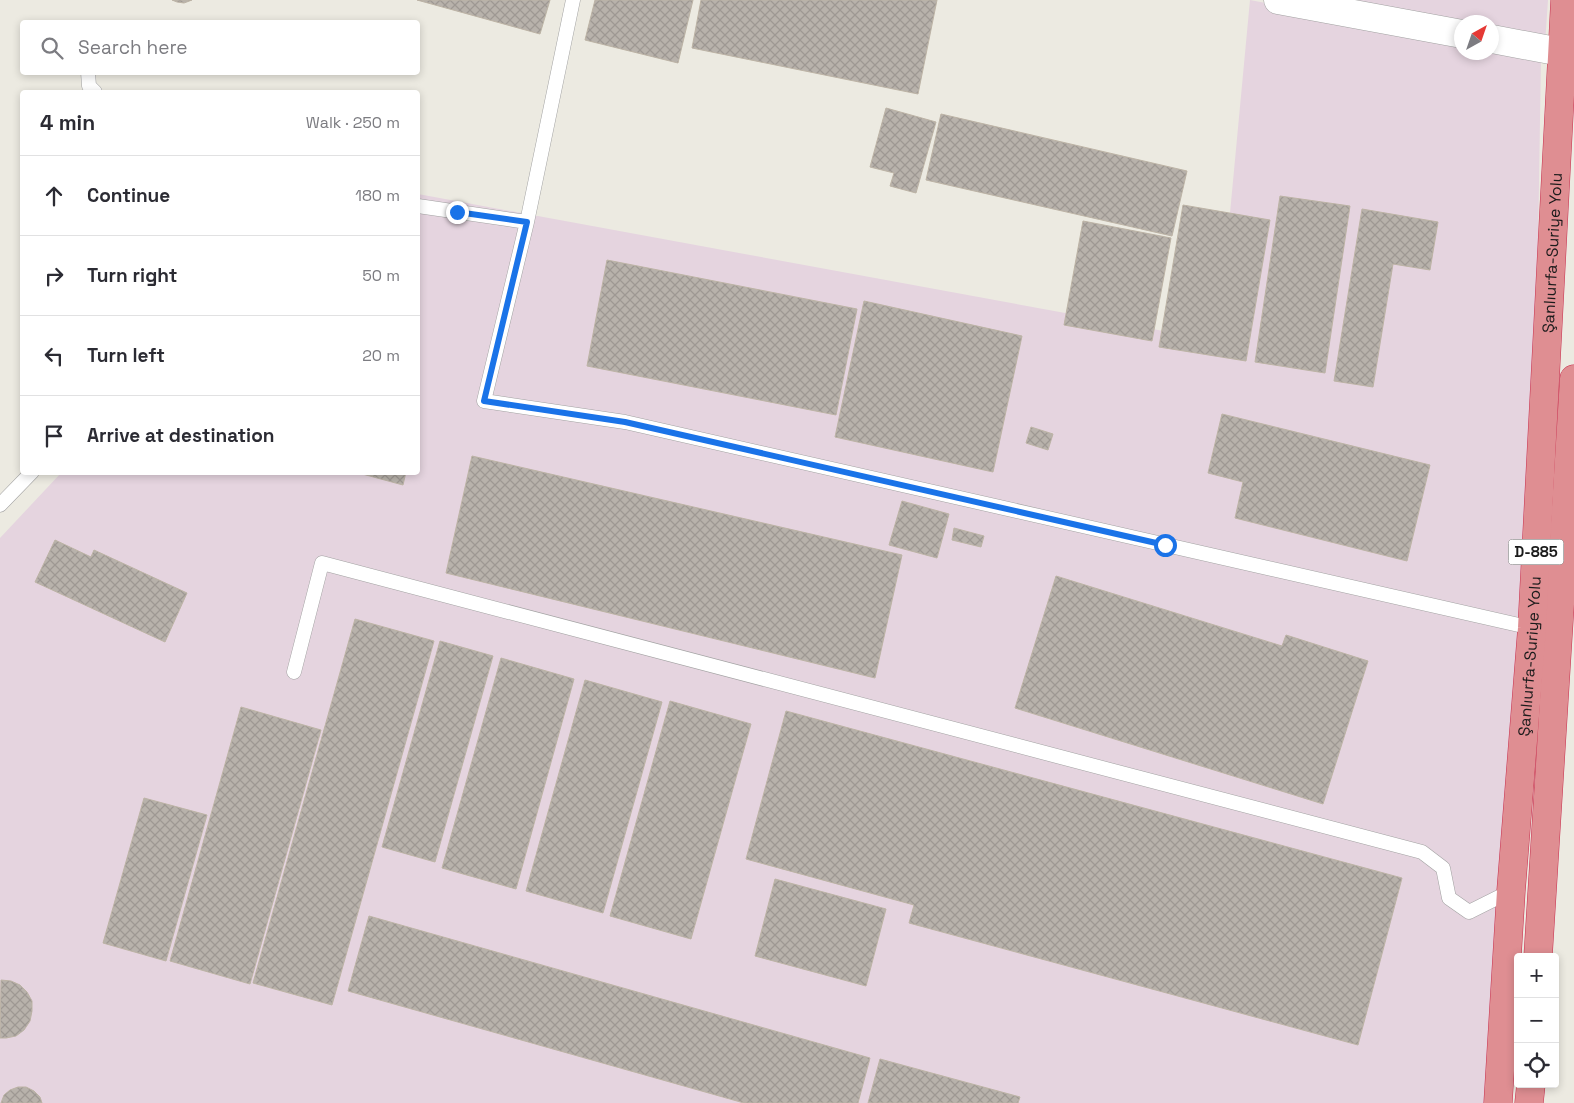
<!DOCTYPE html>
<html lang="en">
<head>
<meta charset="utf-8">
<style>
	body { margin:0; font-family:"Space Grotesk",sans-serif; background:#f7f7f7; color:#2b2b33 }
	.controls { position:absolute; right:15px; bottom:15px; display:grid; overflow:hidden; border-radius:5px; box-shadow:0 2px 8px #0003 }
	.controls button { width:45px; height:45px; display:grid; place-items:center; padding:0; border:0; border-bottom:1px solid #e1e1e2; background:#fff; color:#2b2b33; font:25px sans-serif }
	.compass { position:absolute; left:1454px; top:15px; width:45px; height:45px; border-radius:50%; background:#fff; box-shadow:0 2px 8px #0003; rotate:40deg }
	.stop { position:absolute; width:15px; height:15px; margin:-11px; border:4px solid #1a73e8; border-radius:50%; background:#fff }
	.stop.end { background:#1a73e8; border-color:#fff; box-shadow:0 1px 5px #0008 }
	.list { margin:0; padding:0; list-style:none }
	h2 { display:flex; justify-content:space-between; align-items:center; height:65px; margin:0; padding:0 20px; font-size:21px }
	h2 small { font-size:16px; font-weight:400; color:#7c7c81 }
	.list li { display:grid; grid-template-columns:32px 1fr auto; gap:15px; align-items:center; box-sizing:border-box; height:80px; padding:0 20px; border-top:1px solid #e1e1e2 }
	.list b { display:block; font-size:19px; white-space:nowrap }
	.list em { font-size:16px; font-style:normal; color:#7c7c81 }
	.icon { flex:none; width:28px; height:28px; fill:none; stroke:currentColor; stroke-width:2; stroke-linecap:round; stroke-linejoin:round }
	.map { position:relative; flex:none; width:1574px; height:1103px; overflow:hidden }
	.search { position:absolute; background:#fff; box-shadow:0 2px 8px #0003; left:20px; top:20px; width:400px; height:55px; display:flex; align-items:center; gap:12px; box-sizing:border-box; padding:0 18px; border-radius:5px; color:#7c7c81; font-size:19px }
	.panel { position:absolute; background:#fff; box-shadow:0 2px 8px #0003; left:20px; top:90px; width:400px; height:385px; border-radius:5px }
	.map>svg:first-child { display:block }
	.industrial { fill:#e5d4df }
	.building { fill:url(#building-cross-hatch); stroke:#bcb3a5 }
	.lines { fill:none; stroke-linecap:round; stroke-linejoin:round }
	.lane-casing { stroke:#a2a2a2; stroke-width:15 }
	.street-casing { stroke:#a2a2a2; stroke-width:29 }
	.highway-casing { stroke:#c8304f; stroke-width:29 }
	.lane { stroke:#fff; stroke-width:14 }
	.street { stroke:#fff; stroke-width:28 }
	.highway { stroke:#df8e92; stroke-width:28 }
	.route { stroke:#1a73e8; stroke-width:6 }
	.labels { text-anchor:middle; stroke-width:4; stroke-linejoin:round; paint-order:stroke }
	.shield { fill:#fff; stroke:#5f5f5f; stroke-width:1 }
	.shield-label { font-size:15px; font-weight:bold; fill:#1b1b1b }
	.street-label { font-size:16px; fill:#1b1b1b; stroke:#fff }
</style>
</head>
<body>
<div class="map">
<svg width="1574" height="1103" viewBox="0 0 1574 1103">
	<defs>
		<pattern id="building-cross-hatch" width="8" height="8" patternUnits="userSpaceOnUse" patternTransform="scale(1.25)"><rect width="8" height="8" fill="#b8b2ab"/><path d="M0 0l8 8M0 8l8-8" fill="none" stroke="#9e9893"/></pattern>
	</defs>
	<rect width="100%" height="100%" fill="#eceae1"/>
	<path class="industrial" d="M 1250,0 L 1461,41 L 1462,52 L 1492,52 L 1541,57 L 1532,628 L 1503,1103 L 0,1103 L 0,538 L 61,473 L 418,472 L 418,194 L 1218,341 Z
		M 1316,0 L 1548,0 L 1545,44 L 1492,34 L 1492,22 L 1462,22 Z"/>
	<path class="building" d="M 172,0 L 192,0 L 184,3 L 177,2 Z
		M 417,0 L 550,0 L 540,34 Z
		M 595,0 L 693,0 L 678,63 L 585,40 Z
		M 701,0 L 937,0 L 918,94 L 692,48 Z
		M 886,108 L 936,122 L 916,193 L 890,186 L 894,173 L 870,167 Z
		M 941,114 L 1187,171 L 1172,236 L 926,180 Z
		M 1280,196 L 1350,206 L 1325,373 L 1255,362 Z
		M 1183,205 L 1270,220 L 1246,361 L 1159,347 Z
		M 1362,209 L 1438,222 L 1430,270 L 1393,264 L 1373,387 L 1334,381 Z
		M 1083,221 L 1171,238 L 1152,341 L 1064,325 Z
		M 607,260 L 857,309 L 836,415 L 587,366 Z
		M 864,301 L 1022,336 L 993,472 L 835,437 Z
		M 1222,414 L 1430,465 L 1407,561 L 1235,518 L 1243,482 L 1208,473 Z
		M 1031,427 L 1053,434 L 1048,450 L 1026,443 Z
		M 472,456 L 902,555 L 875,678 L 446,573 Z
		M 355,472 L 406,472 L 403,485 Z
		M 902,501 L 949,514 L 937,558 L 889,545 Z
		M 954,528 L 984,536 L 981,547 L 952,540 Z
		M 55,540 L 91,557 L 94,550 L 187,593 L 165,642 L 35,582 Z
		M 1056,576 L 1282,646 L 1286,635 L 1368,661 L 1323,804 L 1015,708 Z
		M 355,619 L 434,641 L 332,1005 L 253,983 Z
		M 440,641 L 493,656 L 435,862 L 382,847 Z
		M 501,658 L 574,679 L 516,889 L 442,868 Z
		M 585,680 L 662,702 L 603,913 L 526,891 Z
		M 670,701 L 751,724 L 691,939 L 610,916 Z
		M 241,707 L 321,730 L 250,984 L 170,961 Z
		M 786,711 L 1402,878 L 1358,1045 L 909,923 L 914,905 L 746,859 Z
		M 144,798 L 207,815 L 166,961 L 103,943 Z
		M 775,879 L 886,909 L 866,986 L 755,956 Z
		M 369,916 L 870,1058 L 858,1103 L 744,1103 L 348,991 Z
		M 1,980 L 11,981 L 20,985 L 27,992 L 32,1001 L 32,1011 L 30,1021 L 24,1030 L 16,1036 L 6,1038 L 0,1038 Z
		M 880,1059 L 1020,1097 L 1018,1103 L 868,1103 Z
		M 18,1087 L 26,1087 L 34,1091 L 40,1097 L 42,1103 L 1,1103 L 4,1095 L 10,1090 Z"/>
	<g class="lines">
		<defs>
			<path id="lane" d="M 573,0 L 527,222 L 484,401 L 625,422 L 1532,628
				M 88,72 L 89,86 L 95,92
				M 418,206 L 527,222
				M 0,505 L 32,472
				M 294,672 L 322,563 L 1422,852 L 1443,868 L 1449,898 L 1469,912 L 1511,891"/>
			<path id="street" d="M 1278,0 L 1462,34
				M 1492,39 L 1561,52"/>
			<g id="highway">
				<path d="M 1538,957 L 1574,379"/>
				<path id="s1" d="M 1498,1103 L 1511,891 L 1532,628 L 1565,0"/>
				<path d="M 1529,1103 L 1531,1084"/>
			</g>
		</defs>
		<use href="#lane" class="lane-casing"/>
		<use href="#street" class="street-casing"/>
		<use href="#highway" class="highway-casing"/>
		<use href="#lane" class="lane"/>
		<use href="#street" class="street"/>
		<use href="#highway" class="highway"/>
	</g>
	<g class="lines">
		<path class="route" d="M 457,212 L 527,222 L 484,401 L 625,422 L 1165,545"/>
	</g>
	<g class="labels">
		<rect class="shield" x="1508.5" y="539.5" width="55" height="25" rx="4"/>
		<g class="shield-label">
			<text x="1536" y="557">D-885</text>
		</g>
		<g class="street-label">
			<text dy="6" stroke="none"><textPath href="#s1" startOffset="852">Şanlıurfa-Suriye Yolu</textPath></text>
			<text dy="6" stroke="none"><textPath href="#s1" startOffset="448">Şanlıurfa-Suriye Yolu</textPath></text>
		</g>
	</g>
</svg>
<div class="controls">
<button>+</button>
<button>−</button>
<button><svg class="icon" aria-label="locate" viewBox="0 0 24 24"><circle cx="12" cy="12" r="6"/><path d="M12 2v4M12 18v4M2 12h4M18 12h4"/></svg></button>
</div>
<svg class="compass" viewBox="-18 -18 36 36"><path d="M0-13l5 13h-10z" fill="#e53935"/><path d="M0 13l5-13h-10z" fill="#7c7c81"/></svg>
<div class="stop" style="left:1165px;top:545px"></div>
<div class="stop end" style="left:457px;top:212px"></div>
<div class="search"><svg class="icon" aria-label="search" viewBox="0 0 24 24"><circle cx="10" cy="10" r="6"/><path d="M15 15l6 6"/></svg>Search here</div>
<section class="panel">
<h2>4 min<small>Walk · 250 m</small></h2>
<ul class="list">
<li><svg class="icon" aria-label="ahead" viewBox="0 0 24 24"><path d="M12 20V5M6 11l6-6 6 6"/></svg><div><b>Continue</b></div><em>180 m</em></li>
<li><svg class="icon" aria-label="right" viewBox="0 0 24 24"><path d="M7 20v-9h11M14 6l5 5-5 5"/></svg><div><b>Turn right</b></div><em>50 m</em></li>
<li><svg class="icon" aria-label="left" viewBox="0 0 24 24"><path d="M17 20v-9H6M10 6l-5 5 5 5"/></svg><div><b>Turn left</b></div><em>20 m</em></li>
<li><svg class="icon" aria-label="arrive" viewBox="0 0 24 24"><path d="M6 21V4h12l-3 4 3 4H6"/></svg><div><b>Arrive at destination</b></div></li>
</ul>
</section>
</div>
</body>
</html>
